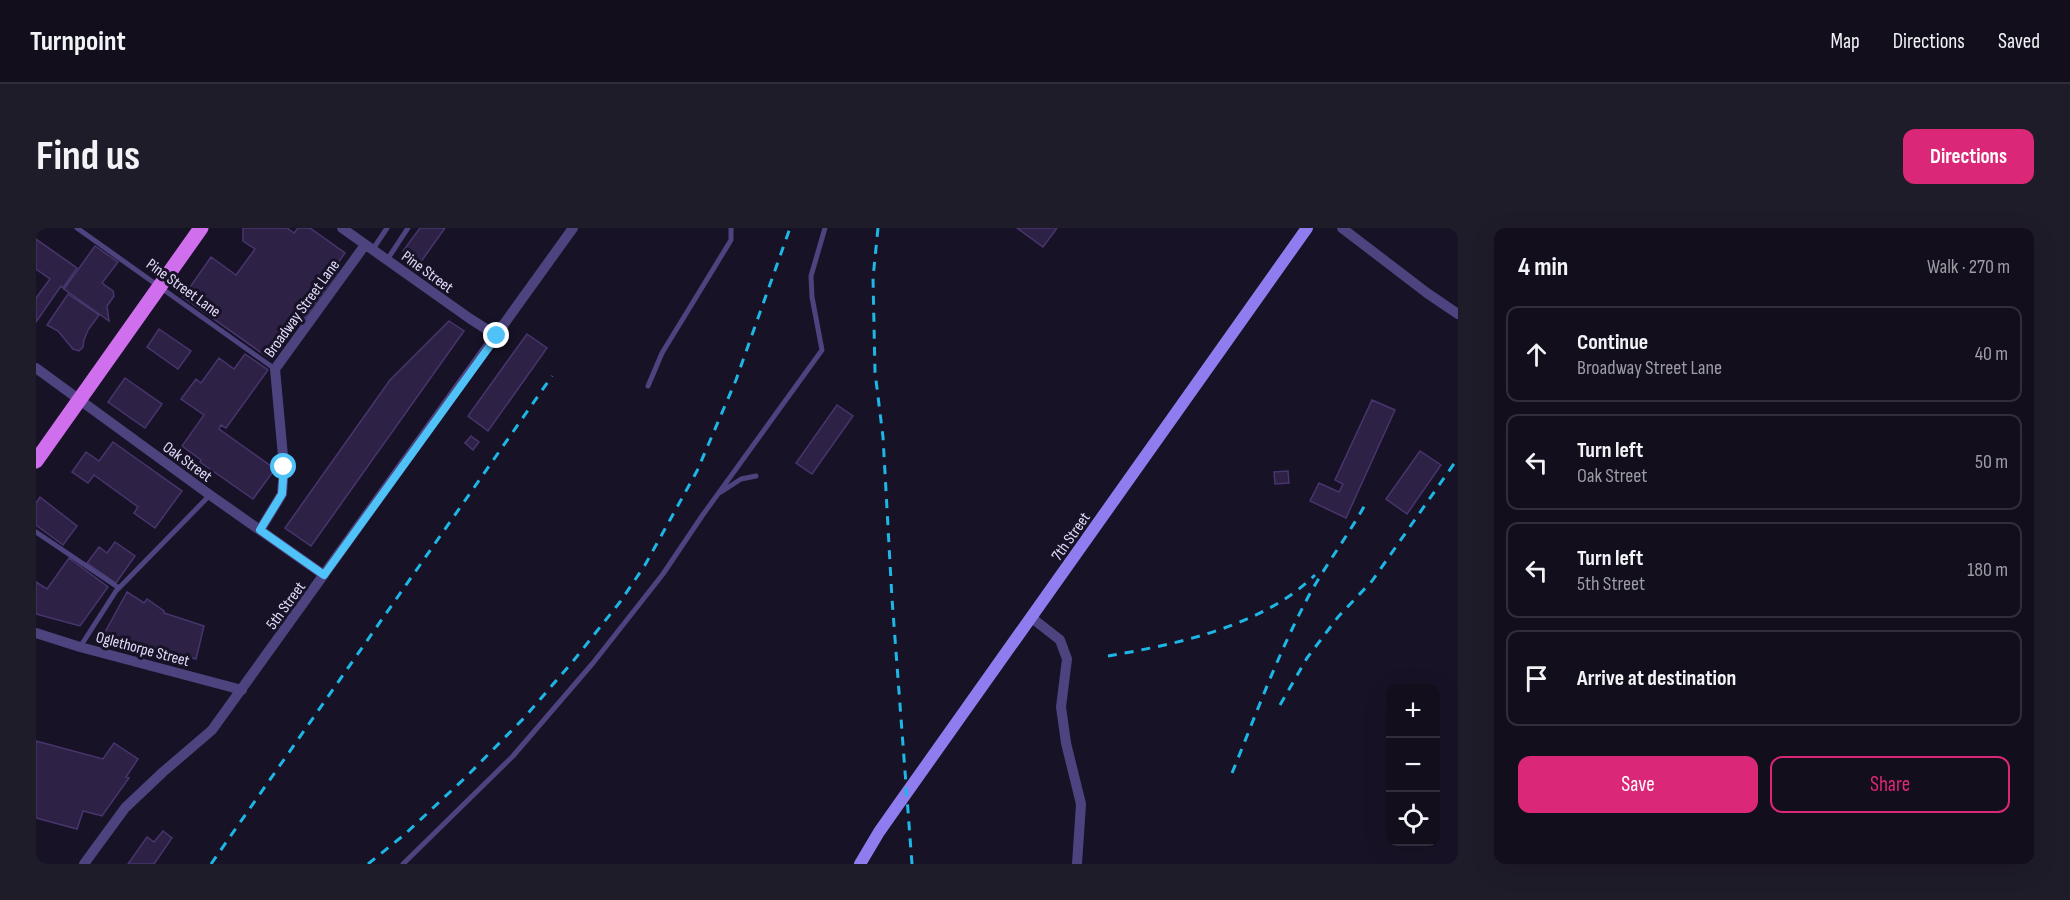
<!DOCTYPE html>
<html lang="en">
<head>
<meta charset="utf-8">
<style>
	body { margin:0; font-family:"Sofia Sans Condensed",sans-serif; background:#1f1c29; color:#f1f3f6 }
	.controls { position:absolute; right:18px; bottom:18px; display:grid; overflow:hidden; border-radius:12px; box-shadow:0 6px 24px #0002 }
	.controls button { width:54px; height:54px; display:grid; place-items:center; padding:0; border:0; border-bottom:2px solid #312e3b; background:#120e1c; color:#f1f3f6; font:30px sans-serif }
	.stop { position:absolute; width:18px; height:18px; margin:-14px; border:4px solid #4fc3f7; border-radius:50%; background:#fff }
	.stop.end { background:#4fc3f7; border-color:#fff; box-shadow:0 2px 6px #0008 }
	.list { margin:0; padding:0; list-style:none }
	h2 { display:flex; justify-content:space-between; align-items:center; height:78px; margin:0; padding:0 24px; font-size:26px }
	h2 small { font-size:20px; font-weight:400; color:#9c9ca3 }
	.list li { display:grid; grid-template-columns:39px 1fr auto; gap:18px; align-items:center; box-sizing:border-box; height:96px; margin:0 12px 12px; padding:0 12px; border:2px solid #312e3b; border-radius:12px }
	.list b { display:block; font-size:22px; white-space:nowrap }
	.list p { margin:0; font-size:20px; white-space:nowrap; color:#9c9ca3 }
	.list em { font-size:20px; font-style:normal; color:#9c9ca3 }
	.actions { display:flex; gap:12px; padding:18px 24px }
	.actions a { flex:1; padding:14px 0; border:2px solid #db2777; border-radius:12px; text-align:center; font-size:21px; color:#db2777 }
	.actions .main { background:#db2777; color:#fff }
	.icon { flex:none; width:33px; height:33px; fill:none; stroke:currentColor; stroke-width:2; stroke-linecap:round; stroke-linejoin:round }
	.map { position:relative; flex:none; width:1422px; height:636px; overflow:hidden; border-radius:12px }
	header { display:flex; align-items:center; gap:36px; box-sizing:border-box; height:84px; padding:0 30px; background:#120e1c; border-bottom:2px solid #312e3b }
	header strong { font-size:28px }
	nav { display:flex; gap:33px; margin-inline-start:auto; font-size:21px }
	.intro { display:flex; align-items:center; justify-content:space-between; box-sizing:border-box; height:144px; padding:0 36px }
	h1 { margin:0; font-size:42px }
	.button { padding:15px 27px; border-radius:12px; background:#db2777; color:#fff; font-size:21px; font-weight:700 }
	main { display:flex; gap:36px; padding:0 36px }
	aside { flex:1; background:#120e1c; border-radius:12px; box-shadow:0 6px 24px #0002 }
	.map>svg:first-child { display:block }
	.building { fill:#2d2145; stroke:#48356e; stroke-width:1.5 }
	.lines { fill:none; stroke-linecap:round; stroke-linejoin:round }
	.lane { stroke:#4d437f; stroke-width:5 }
	.street { stroke:#4d437f; stroke-width:10 }
	.secondary { stroke:#8f7df0; stroke-width:12 }
	.primary { stroke:#d06fee; stroke-width:15 }
	.rail { stroke:#1db6e5; stroke-width:3; stroke-dasharray:9 8; stroke-linecap:butt }
	.route { stroke:#4fc3f7; stroke-width:8 }
	.labels { text-anchor:middle; stroke-width:6; stroke-linejoin:round; paint-order:stroke }
	.street-label { font-size:16px; fill:#e3dbfb; stroke:#181226 }
</style>
</head>
<body>
<header>
<strong>Turnpoint</strong>
<nav><a>Map</a><a>Directions</a><a>Saved</a></nav>
</header>
<div class="intro"><h1>Find us</h1><a class="button">Directions</a></div>
<main>
<div class="map">
<svg width="1422" height="636" viewBox="0 0 1422 636">
	<rect width="100%" height="100%" fill="#181226"/>
	<path class="building" d="M 207,0 L 251,0 L 258,5 L 262,0 L 274,0 L 309,25 L 297,42 L 301,45 L 266,94 L 263,92 L 234,131 L 147,69 L 175,29 L 200,47 L 219,21 L 207,13 Z
		M 384,0 L 409,0 L 384,35 L 367,23 Z
		M 981,0 L 1021,0 L 1007,19 Z
		M 0,11 L 41,40 L 27,60 L 25,58 L 0,94 L 0,70 L 14,51 L 0,41 Z
		M 59,18 L 82,34 L 66,55 L 77,63 L 78,68 L 71,78 L 73,93 L 28,61 Z
		M 32,66 L 63,87 L 52,102 L 48,112 L 47,119 L 43,123 L 37,121 L 22,103 L 11,97 Z
		M 413,93 L 428,103 L 275,318 L 249,300 L 354,152 Z
		M 123,101 L 155,123 L 142,141 L 111,119 Z
		M 491,106 L 511,120 L 452,203 L 432,188 Z
		M 209,126 L 232,142 L 190,200 L 185,197 L 183,201 L 239,241 L 217,271 L 164,234 L 165,232 L 146,218 L 168,187 L 145,171 L 160,151 L 165,155 L 183,130 L 198,141 Z
		M 89,150 L 126,176 L 109,200 L 72,174 Z
		M 1336,172 L 1359,182 L 1310,290 L 1274,273 L 1283,255 L 1303,264 L 1307,256 L 1299,252 Z
		M 801,177 L 817,188 L 776,246 L 760,235 Z
		M 435,208 L 443,214 L 437,222 L 429,215 Z
		M 77,214 L 146,263 L 119,300 L 98,285 L 102,279 L 58,247 L 52,255 L 36,244 L 50,224 L 63,233 Z
		M 1384,223 L 1405,237 L 1371,286 L 1350,271 Z
		M 1252,243 L 1253,255 L 1239,256 L 1238,244 Z
		M 4,269 L 41,298 L 27,317 L 0,297 L 0,275 Z
		M 79,314 L 99,328 L 80,355 L 51,335 L 63,319 L 71,325 Z
		M 33,330 L 72,359 L 44,398 L 0,386 L 0,354 L 11,361 Z
		M 91,364 L 108,375 L 111,371 L 128,383 L 128,385 L 168,398 L 160,431 L 68,406 Z
		M 0,513 L 67,531 L 78,515 L 102,531 L 90,549 L 93,550 L 66,588 L 47,583 L 41,601 L 0,590 Z
		M 127,603 L 136,610 L 118,636 L 92,636 L 111,609 L 118,614 Z"/>
	<g class="lines">
		<path class="lane" d="M 41,0 L 239,141
			M 337,21 L 351,0
			M 351,32 L 372,0
			M 612,158 L 626,125 L 695,12 L 695,0
			M 685,264 L 705,251 L 720,248
			M 0,304 L 83,360
			M 44,419 L 80,363 L 174,267
			M 367,636 L 477,528 L 557,435 L 627,346 L 666,288 L 786,122 L 776,69 L 775,48 L 789,0"/>
		<path class="street" d="M 306,0 L 433,90 L 461,108
			M 1306,0 L 1391,65 L 1422,86
			M 0,140 L 174,267 L 288,347
			M 224,302 L 246,266 L 248,239 L 239,141 L 329,17
			M 996,390 L 1024,412 L 1031,431 L 1025,479 L 1030,515 L 1045,576 L 1041,636
			M 0,405 L 44,419 L 206,462
			M 48,636 L 89,580 L 127,544 L 176,502 L 537,0"/>
		<path class="secondary" d="M 824,636 L 843,604 L 862,577 L 1271,0"/>
		<path class="primary" d="M 0,233 L 165,0"/>
		<path class="rail" d="M 842,0 L 837,50 L 839,144 L 847,209 L 856,371 L 876,636
			M 1072,428 C 1142,416 1227,398 1279,347
			M 1244,477 L 1271,430 L 1302,389 L 1336,353 L 1422,230
			M 1196,545 C 1219,489 1240,431 1268,377 C 1286,341 1311,310 1330,275
			M 175,636 L 516,148
			M 332,636 L 368,607 L 429,550 L 488,490 L 538,432 L 584,374 L 609,337 L 661,243 L 700,152 L 754,0"/>
	</g>
	<g class="lines">
		<path class="route" d="M 248,239 L 246,266 L 224,302 L 288,347 L 461,108"/>
	</g>
	<g class="labels">
		<g class="street-label">
			<text transform="translate(392 43) rotate(36)" y="6">Pine Street</text>
			<text transform="translate(148 59) rotate(36)" y="6">Pine Street Lane</text>
			<text transform="translate(265 80) rotate(-54)" y="6">Broadway Street Lane</text>
			<text transform="translate(152 233) rotate(36)" y="6">Oak Street</text>
			<text transform="translate(1034 308) rotate(-55)" y="6">7th Street</text>
			<text transform="translate(249 377) rotate(-54)" y="6">5th Street</text>
			<text transform="translate(107 420) rotate(15)" y="6">Oglethorpe Street</text>
		</g>
	</g>
</svg>
<div class="controls">
<button>+</button>
<button>−</button>
<button><svg class="icon" aria-label="locate" viewBox="0 0 24 24"><circle cx="12" cy="12" r="6"/><path d="M12 2v4M12 18v4M2 12h4M18 12h4"/></svg></button>
</div>
<div class="stop" style="left:248px;top:239px"></div>
<div class="stop end" style="left:461px;top:108px"></div>
</div>
<aside>
<h2>4 min<small>Walk · 270 m</small></h2>
<ul class="list">
<li><svg class="icon" aria-label="ahead" viewBox="0 0 24 24"><path d="M12 20V5M6 11l6-6 6 6"/></svg><div><b>Continue</b><p>Broadway Street Lane</p></div><em>40 m</em></li>
<li><svg class="icon" aria-label="left" viewBox="0 0 24 24"><path d="M17 20v-9H6M10 6l-5 5 5 5"/></svg><div><b>Turn left</b><p>Oak Street</p></div><em>50 m</em></li>
<li><svg class="icon" aria-label="left" viewBox="0 0 24 24"><path d="M17 20v-9H6M10 6l-5 5 5 5"/></svg><div><b>Turn left</b><p>5th Street</p></div><em>180 m</em></li>
<li><svg class="icon" aria-label="arrive" viewBox="0 0 24 24"><path d="M6 21V4h12l-3 4 3 4H6"/></svg><div><b>Arrive at destination</b></div></li>
</ul>
<div class="actions"><a class="main">Save</a><a>Share</a></div>
</aside>
</main>
</body>
</html>
